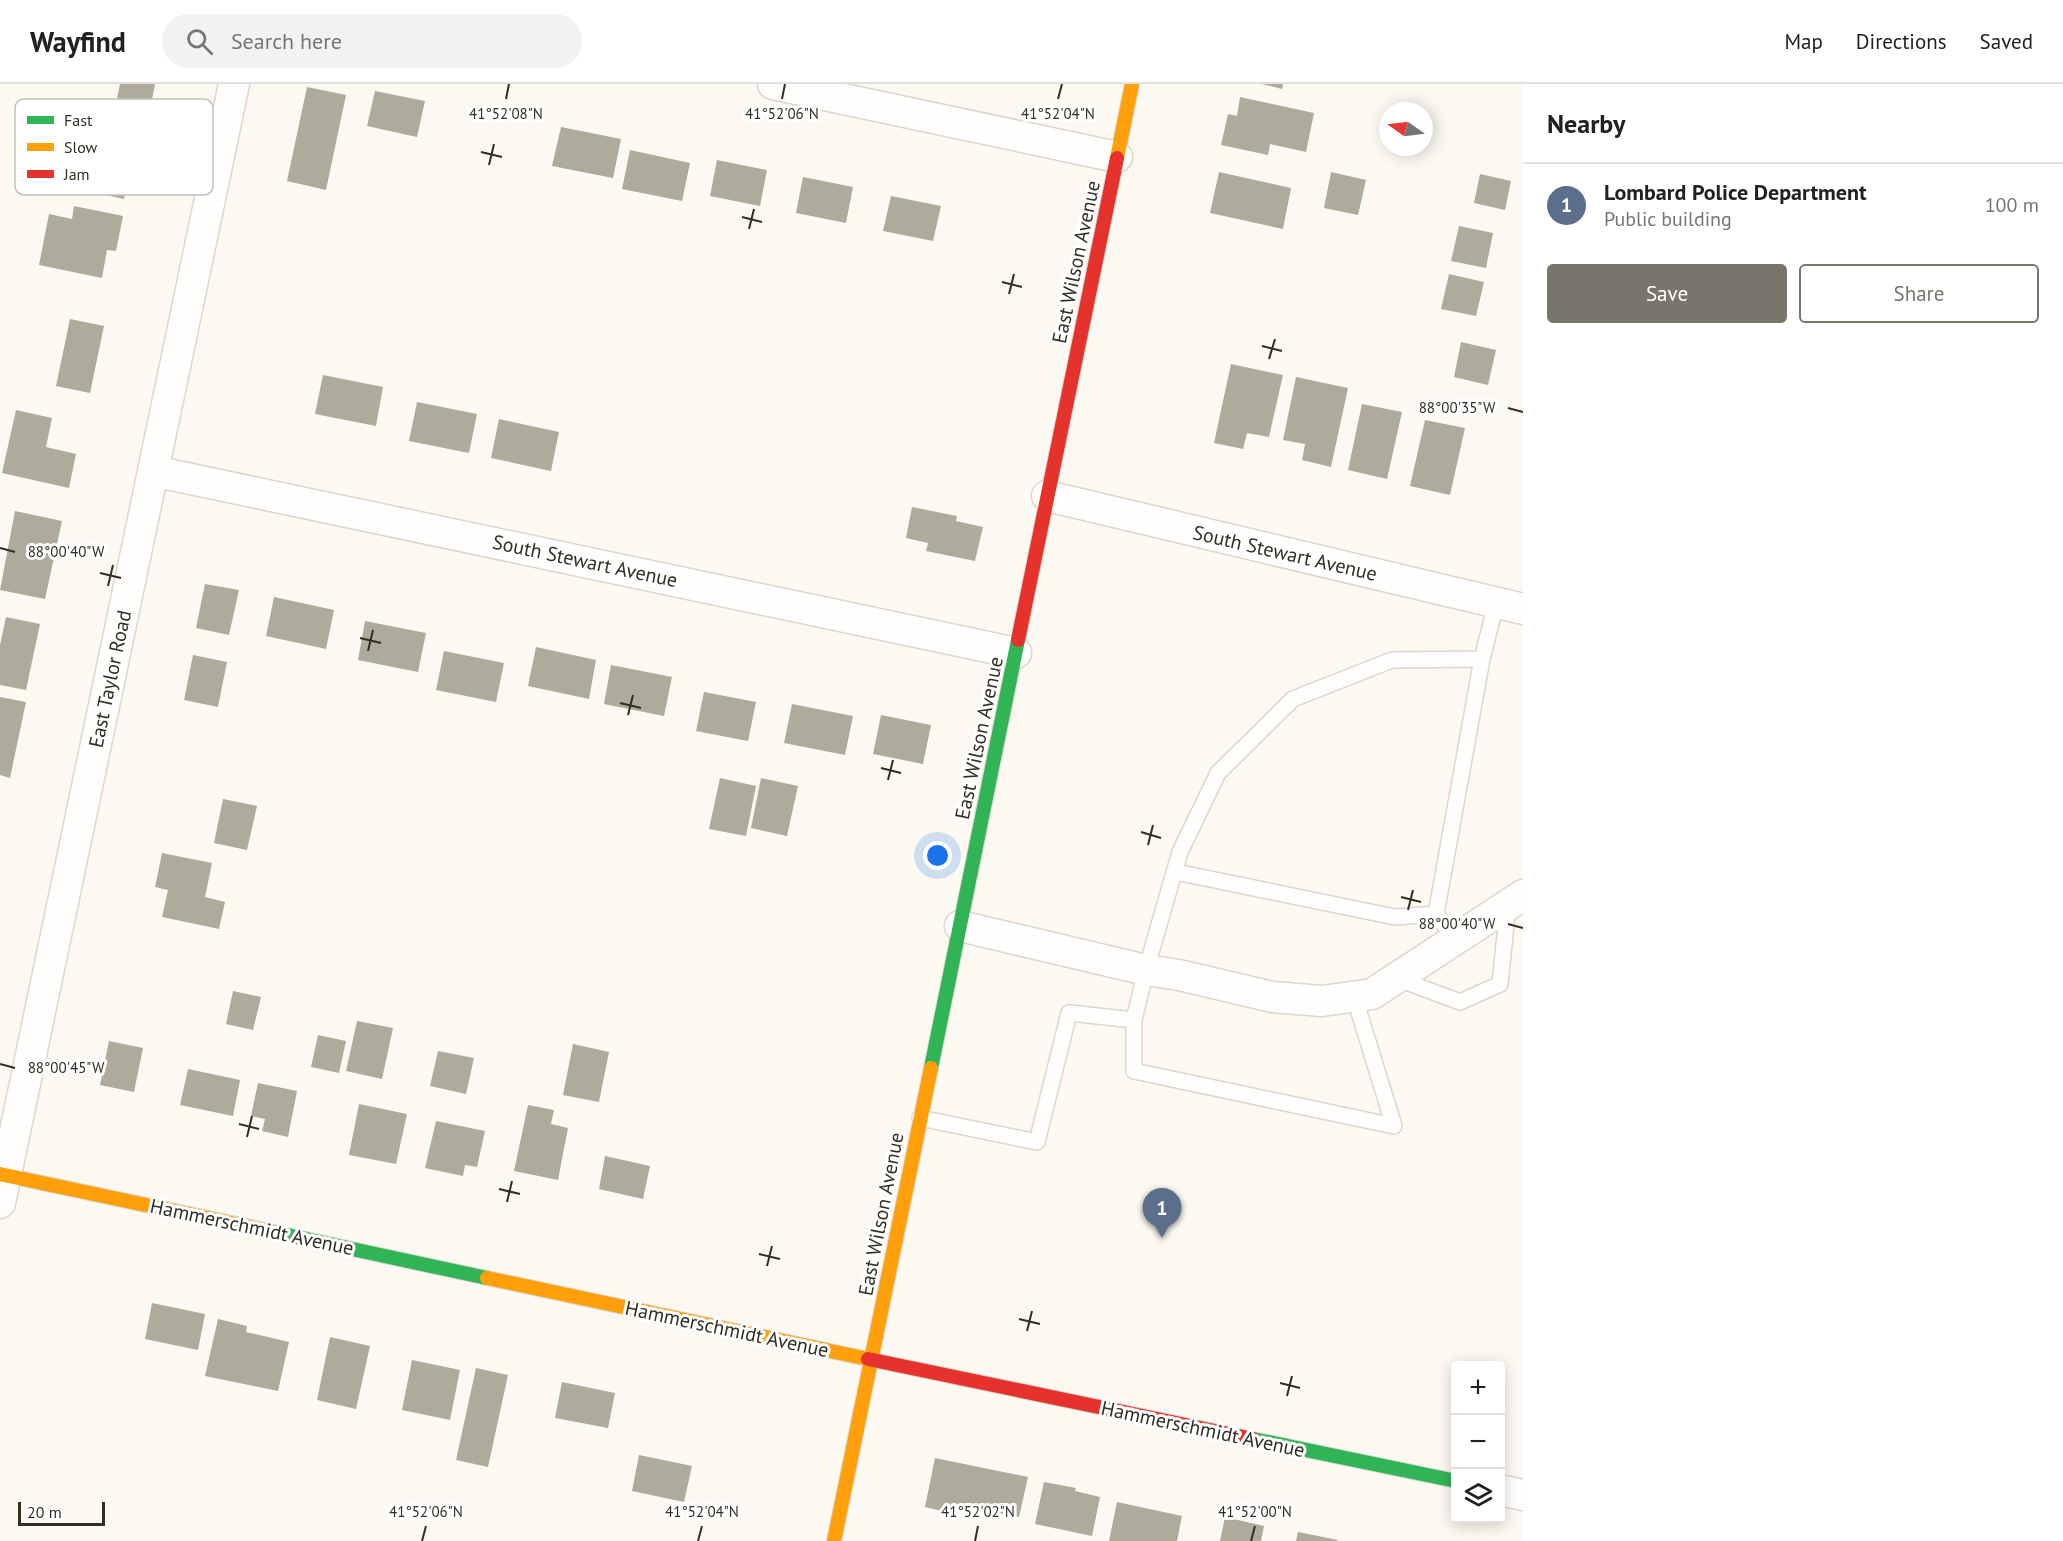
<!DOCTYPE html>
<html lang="en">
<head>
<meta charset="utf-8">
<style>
	body { margin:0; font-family:"PT Sans",sans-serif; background:#f2f2f2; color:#202124 }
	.controls { position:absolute; right:18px; bottom:18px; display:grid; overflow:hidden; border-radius:6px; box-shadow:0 3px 15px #0003 }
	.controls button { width:54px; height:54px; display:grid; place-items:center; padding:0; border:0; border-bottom:2px solid #e0e0e0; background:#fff; color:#202124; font:30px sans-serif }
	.compass { position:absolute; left:1379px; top:18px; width:54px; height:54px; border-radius:50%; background:#fff; box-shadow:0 3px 15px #0003; rotate:284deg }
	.scale { position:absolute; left:18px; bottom:15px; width:87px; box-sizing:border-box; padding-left:6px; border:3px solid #312e23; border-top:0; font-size:16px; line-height:21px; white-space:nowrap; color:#312e23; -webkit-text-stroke:4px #fff; paint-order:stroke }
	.you { position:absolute; left:938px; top:772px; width:21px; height:21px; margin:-15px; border:4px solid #fff; border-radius:50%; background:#1a73e8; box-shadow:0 0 0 9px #1a73e833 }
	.badge { display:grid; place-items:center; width:39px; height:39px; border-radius:50%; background:#78756b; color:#fff; font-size:20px; font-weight:700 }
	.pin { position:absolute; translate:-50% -50px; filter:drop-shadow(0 2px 3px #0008) }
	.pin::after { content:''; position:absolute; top:32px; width:21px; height:18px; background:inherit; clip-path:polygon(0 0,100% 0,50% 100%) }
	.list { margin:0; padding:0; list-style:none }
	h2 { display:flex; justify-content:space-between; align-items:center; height:78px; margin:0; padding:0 24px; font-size:26px }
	h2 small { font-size:20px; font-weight:400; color:#757577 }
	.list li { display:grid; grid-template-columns:39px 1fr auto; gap:18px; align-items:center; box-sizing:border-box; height:84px; padding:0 24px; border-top:2px solid #e0e0e0 }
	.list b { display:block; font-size:22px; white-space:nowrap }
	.list p { margin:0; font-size:20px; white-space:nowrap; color:#757577 }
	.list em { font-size:20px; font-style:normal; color:#757577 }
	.actions { display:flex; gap:12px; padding:18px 24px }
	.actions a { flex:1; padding:14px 0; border:2px solid #78756b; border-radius:6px; text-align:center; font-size:21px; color:#78756b }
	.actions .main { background:#78756b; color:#fff }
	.icon { flex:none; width:33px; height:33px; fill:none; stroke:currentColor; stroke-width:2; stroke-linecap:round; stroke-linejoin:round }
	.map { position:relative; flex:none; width:1523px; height:1457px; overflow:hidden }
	header { display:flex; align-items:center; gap:36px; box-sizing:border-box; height:84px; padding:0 30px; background:#fff; border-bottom:2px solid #e0e0e0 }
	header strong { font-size:28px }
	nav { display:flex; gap:33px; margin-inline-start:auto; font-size:21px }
	.search { width:420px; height:54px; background:#f2f2f2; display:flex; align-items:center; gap:15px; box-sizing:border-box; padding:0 21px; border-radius:33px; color:#757577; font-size:22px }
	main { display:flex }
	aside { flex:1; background:#fff }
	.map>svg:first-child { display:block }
	.building { fill:#aeaa9c }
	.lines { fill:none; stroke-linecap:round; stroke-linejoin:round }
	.lane-casing { stroke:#dad7ce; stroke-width:18 }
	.street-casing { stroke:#dad7ce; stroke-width:33 }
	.fast-casing { stroke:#dad7ce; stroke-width:16 }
	.slow-casing { stroke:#dad7ce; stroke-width:16 }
	.jam-casing { stroke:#dad7ce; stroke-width:16 }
	.lane { stroke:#fffefd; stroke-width:15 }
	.street { stroke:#fffefd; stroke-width:30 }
	.fast { stroke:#30b455; stroke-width:14 }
	.slow { stroke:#ff9f0a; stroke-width:14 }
	.jam { stroke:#e5322d; stroke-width:14 }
	.ticks { fill:none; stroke:#312e23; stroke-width:2 }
	.labels { text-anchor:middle; stroke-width:6; stroke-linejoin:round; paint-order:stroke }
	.street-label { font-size:20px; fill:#312e23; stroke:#fff }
	.key { fill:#fff; stroke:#c1c0bd; stroke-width:1.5 }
	.key-label { font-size:16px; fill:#312e23 }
	.ticks-label { font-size:15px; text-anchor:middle; fill:#312e23; stroke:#fff; stroke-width:6; stroke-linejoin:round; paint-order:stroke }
</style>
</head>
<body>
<header>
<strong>Wayfind</strong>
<div class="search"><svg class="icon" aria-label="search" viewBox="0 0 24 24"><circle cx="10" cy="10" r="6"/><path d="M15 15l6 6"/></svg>Search here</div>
<nav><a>Map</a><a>Directions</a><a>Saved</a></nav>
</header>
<main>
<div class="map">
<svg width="1523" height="1457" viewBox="0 0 1523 1457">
	<rect width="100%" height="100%" fill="#fcf9f2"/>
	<path class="building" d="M 120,0 L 155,0 L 149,32 L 115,25 Z
		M 1262,0 L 1283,0 L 1282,5 Z
		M 307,3 L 346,11 L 326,106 L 287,97 Z
		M 375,7 L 425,17 L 417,53 L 367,42 Z
		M 1240,13 L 1314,29 L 1306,68 L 1270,60 L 1268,71 L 1221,61 L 1228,30 L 1237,32 Z
		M 107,37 L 139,44 L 124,115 L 71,103 L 82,51 L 103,55 Z
		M 561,43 L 621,55 L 613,94 L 552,82 Z
		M 630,66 L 690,79 L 682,117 L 622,105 Z
		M 717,76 L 767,86 L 760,122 L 710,112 Z
		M 1219,88 L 1291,104 L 1283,145 L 1210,129 Z
		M 1331,88 L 1366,96 L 1358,131 L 1324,124 Z
		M 1480,90 L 1511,97 L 1505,126 L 1474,119 Z
		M 803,93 L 853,103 L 846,139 L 796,129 Z
		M 891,112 L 941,122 L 933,157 L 883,147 Z
		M 74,122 L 123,132 L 116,167 L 107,166 L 102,194 L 39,181 L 49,130 L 72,135 Z
		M 1459,142 L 1493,149 L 1486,184 L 1451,177 Z
		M 1449,190 L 1484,198 L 1476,232 L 1441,225 Z
		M 70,235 L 104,242 L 90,309 L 56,302 Z
		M 1461,258 L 1496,266 L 1488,301 L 1454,293 Z
		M 1231,280 L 1283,291 L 1269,353 L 1247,349 L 1243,365 L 1214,359 Z
		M 323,291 L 383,303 L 376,342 L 315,330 Z
		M 1296,293 L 1348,304 L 1331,383 L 1302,376 L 1305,360 L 1283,356 Z
		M 417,318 L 477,330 L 469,369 L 409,357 Z
		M 1362,320 L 1402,328 L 1387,395 L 1348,386 Z
		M 16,326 L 52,334 L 46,363 L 76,370 L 69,404 L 2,389 Z
		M 499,335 L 559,348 L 551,387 L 491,374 Z
		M 1425,336 L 1465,344 L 1450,411 L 1410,402 Z
		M 912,423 L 957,432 L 956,437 L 983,443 L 975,477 L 926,467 L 928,459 L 906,454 Z
		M 15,427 L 62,437 L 45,515 L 0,506 Z
		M 205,500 L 239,506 L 229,551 L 196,544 Z
		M 274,513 L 334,526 L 326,565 L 266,552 Z
		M 6,533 L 40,540 L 26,606 L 0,601 L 0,561 Z
		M 365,537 L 426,549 L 418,588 L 358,576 Z
		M 536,563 L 596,576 L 589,615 L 528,602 Z
		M 444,567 L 504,579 L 496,618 L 436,606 Z
		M 193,571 L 227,578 L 218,623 L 184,616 Z
		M 611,581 L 672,593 L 664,632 L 604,620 Z
		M 704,608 L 756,618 L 748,657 L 696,647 Z
		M 0,613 L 26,618 L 10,694 L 0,691 Z
		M 792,620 L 853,632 L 845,671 L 784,659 Z
		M 881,631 L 931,641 L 923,680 L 873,670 Z
		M 720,694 L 756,702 L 746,752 L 709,745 Z
		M 761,694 L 798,702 L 787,752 L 751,744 Z
		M 223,715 L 257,722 L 247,766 L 214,759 Z
		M 162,769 L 212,779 L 205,813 L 225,818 L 219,845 L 162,833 L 168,806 L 155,803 Z
		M 233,907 L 261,913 L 253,946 L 226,940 Z
		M 357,937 L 393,944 L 382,995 L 346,987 Z
		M 318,951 L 346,957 L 339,989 L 311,983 Z
		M 109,957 L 143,964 L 134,1008 L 100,1001 Z
		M 573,960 L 609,968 L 599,1018 L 563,1011 Z
		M 438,967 L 474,974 L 466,1010 L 430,1002 Z
		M 188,985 L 240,996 L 233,1032 L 180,1021 Z
		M 258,999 L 297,1007 L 288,1053 L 262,1047 L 265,1035 L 251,1032 Z
		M 359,1020 L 407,1030 L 396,1080 L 349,1071 Z
		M 528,1021 L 554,1026 L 551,1040 L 568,1044 L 558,1096 L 514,1087 Z
		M 436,1037 L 485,1047 L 477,1083 L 465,1081 L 463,1092 L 425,1084 Z
		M 605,1072 L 650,1082 L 643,1115 L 599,1105 Z
		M 152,1219 L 205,1230 L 198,1266 L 145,1255 Z
		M 218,1235 L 247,1242 L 246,1248 L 289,1258 L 278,1307 L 205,1292 Z
		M 330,1253 L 370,1262 L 356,1325 L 317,1316 Z
		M 412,1276 L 460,1286 L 450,1336 L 402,1326 Z
		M 476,1284 L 508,1291 L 488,1383 L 456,1376 Z
		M 562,1298 L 615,1309 L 608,1344 L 555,1334 Z
		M 639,1371 L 692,1382 L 684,1418 L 632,1407 Z
		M 935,1374 L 1028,1393 L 1019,1433 L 958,1421 L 955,1430 L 925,1423 Z
		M 1044,1398 L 1076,1404 L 1075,1407 L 1100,1413 L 1092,1452 L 1035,1440 Z
		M 1117,1418 L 1182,1432 L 1177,1457 L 1109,1457 Z
		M 1225,1433 L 1264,1442 L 1261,1457 L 1220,1457 Z
		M 1298,1448 L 1338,1456 L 1338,1457 L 1296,1457 Z"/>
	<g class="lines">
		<defs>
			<path id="lane" d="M 1176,788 L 1395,833 L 1436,830
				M 1455,855 L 1436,830 L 1482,575
				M 1396,894 L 1460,918 L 1500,900 L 1508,821
				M 1134,936 L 1134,987 L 1394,1042 L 1354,912
				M 920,1034 L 1037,1058 L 1069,929 L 1134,936 L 1146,886 L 1180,768 L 1218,689 L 1293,615 L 1392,576 L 1482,575 L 1496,519"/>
			<path id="street" d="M 773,0 L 1117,73
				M 153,387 L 1016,569
				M 1047,412 L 1523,525
				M 960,842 L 1146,886 L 1179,891 L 1272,913 L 1322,917 L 1372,910 L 1523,811
				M 0,1119 L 234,0
				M 1500,1406 L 1523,1411"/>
			<path id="fast" d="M 931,984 L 1018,556
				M 264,1146 L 487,1194
				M 1253,1355 L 1456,1397"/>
			<path id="slow" d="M 1117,74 L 1132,0
				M 0,1090 L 264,1146
				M 487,1194 L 868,1275
				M 834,1457 L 931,984"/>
			<path id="jam" d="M 1018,556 L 1117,74
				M 868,1275 L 1253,1355"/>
		</defs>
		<use href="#lane" class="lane-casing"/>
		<use href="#street" class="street-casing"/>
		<use href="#fast" class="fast-casing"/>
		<use href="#slow" class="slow-casing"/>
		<use href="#jam" class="jam-casing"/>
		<use href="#lane" class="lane"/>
		<use href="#street" class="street"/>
		<use href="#fast" class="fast"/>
		<use href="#slow" class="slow"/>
		<use href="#jam" class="jam"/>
	</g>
	<path class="ticks" d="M 506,15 L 509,0M 782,15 L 785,0M 1058,15 L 1062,0M 481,68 L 502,73M 489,81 L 494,60M 742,133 L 762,138M 749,145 L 754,125M 1002,198 L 1022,203M 1009,210 L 1014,190M 1262,262 L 1282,267M 1269,275 L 1275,255M 1508,324 L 1523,328M 0,464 L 15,468M 100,489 L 121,494M 108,502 L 113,481M 360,554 L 381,559M 368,567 L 373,546M 620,619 L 641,624M 628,631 L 633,611M 881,684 L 901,689M 888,696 L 893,676M 1141,748 L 1161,754M 1148,761 L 1153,741M 1401,813 L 1421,818M 1408,826 L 1413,806M 1508,840 L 1523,844M 0,980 L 15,984M 239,1040 L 259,1045M 247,1053 L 252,1032M 499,1105 L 520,1110M 507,1118 L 512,1097M 759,1170 L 780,1175M 767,1182 L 772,1162M 1019,1235 L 1040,1240M 1027,1247 L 1032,1227M 1280,1299 L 1300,1304M 1287,1312 L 1292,1292M 422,1457 L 426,1442M 698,1457 L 702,1442M 975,1457 L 978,1442M 1251,1457 L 1255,1442"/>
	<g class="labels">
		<g class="street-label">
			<text transform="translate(1076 178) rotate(-78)" y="7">East Wilson Avenue</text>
			<text transform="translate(1285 469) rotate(13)" y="7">South Stewart Avenue</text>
			<text transform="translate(585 477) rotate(12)" y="7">South Stewart Avenue</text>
			<text transform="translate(110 595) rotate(-78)" y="7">East Taylor Road</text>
			<text transform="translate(979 654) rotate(-78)" y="7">East Wilson Avenue</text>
			<text transform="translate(881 1130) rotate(-79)" y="7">East Wilson Avenue</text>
			<text transform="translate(252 1143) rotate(12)" y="7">Hammerschmidt Avenue</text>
			<text transform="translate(727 1245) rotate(12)" y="7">Hammerschmidt Avenue</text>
			<text transform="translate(1203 1345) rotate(12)" y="7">Hammerschmidt Avenue</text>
		</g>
	</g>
	<rect x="15" y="15" width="198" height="96" rx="9" class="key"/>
	<rect x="27" y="32" width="27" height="8" fill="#30b455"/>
	<rect x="27" y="59" width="27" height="8" fill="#ff9f0a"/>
	<rect x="27" y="86" width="27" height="8" fill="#e5322d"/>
	<g class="key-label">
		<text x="64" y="42">Fast</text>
		<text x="64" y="69">Slow</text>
		<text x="64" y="96">Jam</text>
	</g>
	<g class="ticks-label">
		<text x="506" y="35">41°52'08"N</text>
		<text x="782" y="35">41°52'06"N</text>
		<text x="1058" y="35">41°52'04"N</text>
		<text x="1457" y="329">88°00'35"W</text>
		<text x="66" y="473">88°00'40"W</text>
		<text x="1457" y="845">88°00'40"W</text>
		<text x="66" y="989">88°00'45"W</text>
		<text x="426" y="1433">41°52'06"N</text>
		<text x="702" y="1433">41°52'04"N</text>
		<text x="978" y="1433">41°52'02"N</text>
		<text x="1255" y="1433">41°52'00"N</text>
	</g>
</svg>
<div class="controls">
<button>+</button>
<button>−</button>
<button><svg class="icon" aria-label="layers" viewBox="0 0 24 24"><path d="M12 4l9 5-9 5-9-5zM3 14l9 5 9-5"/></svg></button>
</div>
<svg class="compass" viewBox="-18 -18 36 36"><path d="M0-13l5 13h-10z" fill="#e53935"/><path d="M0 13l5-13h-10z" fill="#757577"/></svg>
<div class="scale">20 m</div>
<div class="you"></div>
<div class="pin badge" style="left:1162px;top:1154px;background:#5c6f8a">1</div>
</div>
<aside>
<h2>Nearby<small></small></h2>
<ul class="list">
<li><span class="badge" style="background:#5c6f8a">1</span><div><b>Lombard Police Department</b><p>Public building</p></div><em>100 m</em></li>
</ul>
<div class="actions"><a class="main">Save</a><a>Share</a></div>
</aside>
</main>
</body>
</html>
